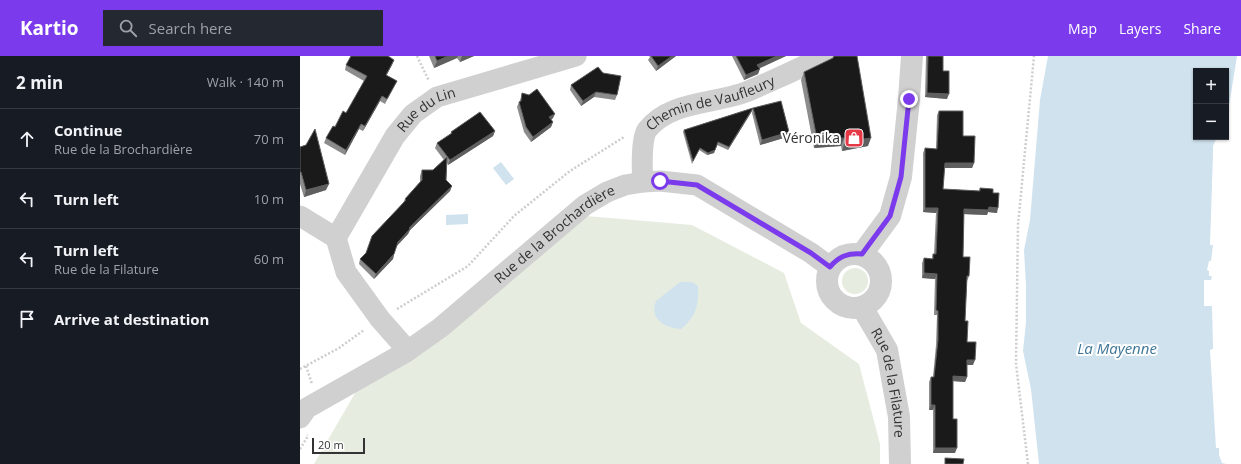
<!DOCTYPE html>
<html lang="en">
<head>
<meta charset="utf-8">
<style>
	body { margin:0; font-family:"Open Sans",sans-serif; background:#242831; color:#f1f3f6 }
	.controls { position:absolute; right:12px; top:12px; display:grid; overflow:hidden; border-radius:0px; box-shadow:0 1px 3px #0004 }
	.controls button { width:36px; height:36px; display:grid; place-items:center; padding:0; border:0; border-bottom:1px solid #363941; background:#171b24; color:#f1f3f6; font:20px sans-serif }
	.scale { position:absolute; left:12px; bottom:10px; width:53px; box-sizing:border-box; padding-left:4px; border:2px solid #333; border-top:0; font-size:11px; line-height:14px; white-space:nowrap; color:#333; -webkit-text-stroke:3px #fff; paint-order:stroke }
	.stop { position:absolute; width:12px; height:12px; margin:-9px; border:3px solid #7c3aed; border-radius:50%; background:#fff }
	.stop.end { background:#7c3aed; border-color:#fff; box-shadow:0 1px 4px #0008 }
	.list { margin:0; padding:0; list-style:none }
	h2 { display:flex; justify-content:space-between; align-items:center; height:52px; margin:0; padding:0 16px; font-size:17px }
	h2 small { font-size:13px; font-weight:400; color:#9ea1a6 }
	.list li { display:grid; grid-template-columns:26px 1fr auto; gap:12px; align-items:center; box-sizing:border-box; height:60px; padding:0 16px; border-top:1px solid #363941 }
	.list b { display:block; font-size:15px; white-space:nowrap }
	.list p { margin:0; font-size:13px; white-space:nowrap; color:#9ea1a6 }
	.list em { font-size:13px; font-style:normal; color:#9ea1a6 }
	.icon { flex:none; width:22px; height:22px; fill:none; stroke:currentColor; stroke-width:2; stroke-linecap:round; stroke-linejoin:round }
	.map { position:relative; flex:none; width:941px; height:408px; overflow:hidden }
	header { display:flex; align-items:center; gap:24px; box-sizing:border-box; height:56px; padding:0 20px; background:#7c3aed; color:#fff }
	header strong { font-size:19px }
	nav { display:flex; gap:22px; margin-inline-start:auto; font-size:14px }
	.search { width:280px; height:36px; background:#242831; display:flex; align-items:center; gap:10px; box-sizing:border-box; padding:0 14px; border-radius:0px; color:#9ea1a6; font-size:15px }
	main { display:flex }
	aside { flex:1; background:#171b24 }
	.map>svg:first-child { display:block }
	.green { fill:#e6ecdf }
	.water { fill:#cfe2ee }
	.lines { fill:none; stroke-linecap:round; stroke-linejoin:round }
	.path { stroke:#cdcdcd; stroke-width:2.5; stroke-dasharray:2 2; stroke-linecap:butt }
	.minor { stroke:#d0d0d0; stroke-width:21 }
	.tertiary { stroke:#d0d0d0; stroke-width:22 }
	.wall { fill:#8c8c8c }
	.shaded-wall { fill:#5f5f5f }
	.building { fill:#1a1a1a; stroke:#5f5f5f }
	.route { stroke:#7c3aed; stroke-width:5 }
	.labels { text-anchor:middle; stroke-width:4; stroke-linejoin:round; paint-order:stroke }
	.street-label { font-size:14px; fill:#333; stroke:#fff }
	.poi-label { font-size:14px; fill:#333; stroke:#fff; text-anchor:end }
	.water-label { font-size:15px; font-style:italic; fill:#3f7597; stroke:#fff }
</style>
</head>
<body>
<header>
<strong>Kartio</strong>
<div class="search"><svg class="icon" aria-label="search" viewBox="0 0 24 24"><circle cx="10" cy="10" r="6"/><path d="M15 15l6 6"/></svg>Search here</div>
<nav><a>Map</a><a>Layers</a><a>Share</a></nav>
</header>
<main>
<aside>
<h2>2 min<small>Walk · 140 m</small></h2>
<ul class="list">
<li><svg class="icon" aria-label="ahead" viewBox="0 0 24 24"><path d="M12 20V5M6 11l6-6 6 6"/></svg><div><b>Continue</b><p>Rue de la Brochardière</p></div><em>70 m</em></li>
<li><svg class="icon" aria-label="left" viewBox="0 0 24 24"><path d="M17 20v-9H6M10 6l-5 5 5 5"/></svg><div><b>Turn left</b></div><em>10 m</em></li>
<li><svg class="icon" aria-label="left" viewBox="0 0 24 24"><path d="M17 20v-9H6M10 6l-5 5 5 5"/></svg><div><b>Turn left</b><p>Rue de la Filature</p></div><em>60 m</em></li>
<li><svg class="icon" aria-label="arrive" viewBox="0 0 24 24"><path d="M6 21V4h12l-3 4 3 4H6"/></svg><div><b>Arrive at destination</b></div></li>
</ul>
</aside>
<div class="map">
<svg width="941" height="408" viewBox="0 0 941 408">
	<rect width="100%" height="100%" fill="#fff"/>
	<path class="green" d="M 286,160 L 392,169 L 484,217 L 501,267 L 559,308 L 580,388 L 580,408 L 14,408 L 58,332 Z
		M542 225a13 13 0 1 1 26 0a13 13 0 1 1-26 0Z"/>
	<path class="water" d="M 748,0 L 937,0 L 929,50 L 926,57 L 926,15 L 896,15 L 896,81 L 917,81 L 913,90 L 913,98 L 910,189 L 913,189 L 911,205 L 909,205 L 907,214 L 909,215 L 909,220 L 912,220 L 911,224 L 904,224 L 904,250 L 912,250 L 913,293 L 910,294 L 916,392 L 919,392 L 919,399 L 922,407 L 926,408 L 739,408 L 731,333 L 723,295 L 726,266 L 726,230 L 724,194 L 730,164 L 740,44 Z
		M 201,106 L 214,123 L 206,129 L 193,112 Z
		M 168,158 L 168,168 L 146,169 L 146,159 Z
		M 380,226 L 392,226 L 398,230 C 399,250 396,260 381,273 C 365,272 349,263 356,245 Z"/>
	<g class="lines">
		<path class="path" d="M 117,0 L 129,25
			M 97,253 L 168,210 L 214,160 L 270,115 L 324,81
			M 6,310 L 12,328
			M 0,313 L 39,292 L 64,274
			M 0,393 L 8,380 L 7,379
			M 728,408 L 716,308 L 718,169 L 734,0"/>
		<g class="minor">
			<path id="s1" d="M 343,126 C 342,115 341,83 347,74 C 369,45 415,48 446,36 C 472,25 498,13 524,0"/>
			<path d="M 0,160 L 36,182 L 46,216 L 80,263 L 102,288 L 106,296"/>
			<path id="s2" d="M 36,182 L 95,80 L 113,58 L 137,41 L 276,0"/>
			<path id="s3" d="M 0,362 L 7,352 L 106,296 L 140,272 L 285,149 L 307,136 L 325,129 L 343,126 L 360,125 L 397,129 L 511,197 L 530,211"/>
		</g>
		<g class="tertiary">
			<circle cx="554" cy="225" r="27"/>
			<path d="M 562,198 L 590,160 L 601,121 L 609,43 L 612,0"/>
			<path id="s4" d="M 562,251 L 587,294 L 599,361 L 600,408"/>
		</g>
	</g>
	<path class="wall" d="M 129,0 L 174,0 L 160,6 L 157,2 L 134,12 Z
		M 349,0 L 376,0 L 356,15 L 348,4 L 350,1 Z
		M 432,0 L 486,0 L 459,12 L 458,18 L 444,24 Z
		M 626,0 L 643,0 L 643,15 L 647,43 L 625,41 Z
		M 46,9 L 92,9 L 86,19 L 97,25 L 95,29 L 85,48 L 80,45 L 63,75 L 59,73 L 45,99 L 24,87 L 26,82 L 46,57 L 64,25 L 45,14 Z
		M 504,16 L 568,90 L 542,95 L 541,90 L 514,92 L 501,24 Z
		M 303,17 L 317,39 L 315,44 L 294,41 L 281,50 L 270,34 L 271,29 Z
		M 222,37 L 229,39 L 253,62 L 251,64 L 253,66 L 251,71 L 231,86 L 224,76 L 217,51 L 219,46 L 220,45 Z
		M 453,52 L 452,55 L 428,94 L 417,89 L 414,97 L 407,99 L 399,94 L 392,108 L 383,76 L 384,74 Z
		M 453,52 L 487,81 L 460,89 L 452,57 Z
		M 639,55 L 663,80 L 674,107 L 672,112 L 644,112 L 643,133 L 679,135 L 680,132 L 693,137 L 697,157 L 688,156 L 687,159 L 664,158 L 663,201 L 669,220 L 667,225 L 665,265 L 667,286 L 673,309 L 667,309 L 667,321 L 665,326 L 653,325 L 653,363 L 655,397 L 633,397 L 633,354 L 629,354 L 629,326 L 631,321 L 633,321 L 636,289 L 637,259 L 634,259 L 635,223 L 622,222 L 622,207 L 624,202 L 632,203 L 633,198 L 634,198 L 636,157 L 623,156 L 623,97 L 625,92 L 636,93 L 637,59 Z
		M 195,75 L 193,80 L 148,109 L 147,107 L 146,124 L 152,130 L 150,135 L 110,174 L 108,178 L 96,190 L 93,203 L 74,223 L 59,208 L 60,203 L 66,197 L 103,147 L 105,143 L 120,126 L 120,120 L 122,114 L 133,114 L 144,104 L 135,92 L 137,87 L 151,78 L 151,76 Z
		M 0,91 L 26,134 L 4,141 L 0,128 Z"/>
	<path class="shaded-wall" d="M 148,0 L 158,0 L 157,2 L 134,12 L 137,5 Z
		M 162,0 L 174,0 L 160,6 Z
		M 372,0 L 376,0 L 356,15 L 358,10 Z
		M 477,0 L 486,0 L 456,14 L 457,9 Z
		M 94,4 L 92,9 L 84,24 L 86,19 Z
		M 460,13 L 458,18 L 444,24 L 446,19 Z
		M 296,36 L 294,41 L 281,50 L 283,45 Z
		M 627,37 L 649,38 L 647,43 L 625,41 Z
		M 82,40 L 80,45 L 63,75 L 65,70 Z
		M 453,52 L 452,55 L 428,94 L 429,91 Z
		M 255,58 L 253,62 L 248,66 L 249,61 Z
		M 253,66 L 251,71 L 231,86 L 233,81 Z
		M 61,68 L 59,73 L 45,99 L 46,94 Z
		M 195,75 L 193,80 L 148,109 L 150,104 Z
		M 489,76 L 487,81 L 460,89 L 462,84 Z
		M 544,82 L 541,90 L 514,92 L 517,83 Z
		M 571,82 L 568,90 L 542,95 L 545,86 Z
		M 418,86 L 414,97 L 407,99 L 408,97 Z
		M 645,107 L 674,107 L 672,112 L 643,112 Z
		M 29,128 L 26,134 L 4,141 L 6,134 Z
		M 152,130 L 150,135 L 110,174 L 108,178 L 96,191 L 98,186 L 109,172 Z
		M 689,151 L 698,152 L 697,157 L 688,156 L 687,159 L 662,158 L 664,153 Z
		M 625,152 L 638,152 L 636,157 L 623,156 Z
		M 94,198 L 93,203 L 74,223 L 76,218 Z
		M 624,217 L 637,218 L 635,223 L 622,222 Z
		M 667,304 L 675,304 L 673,309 L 666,309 Z
		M 653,320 L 667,321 L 665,326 L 652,325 Z
		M 631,349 L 635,349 L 633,354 L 629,354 Z
		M 635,392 L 657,392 L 655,397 L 633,397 Z"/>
	<path class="building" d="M 51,0 L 88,0 L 94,4 L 86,19 L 97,25 L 87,43 L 82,40 L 65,70 L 61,68 L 46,94 L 26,82 L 33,70 L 35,71 L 43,55 L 46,57 L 67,20 L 46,9 Z
		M 135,0 L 148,0 L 137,5 Z
		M 351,0 L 372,0 L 358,10 Z
		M 436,0 L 477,0 L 457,9 L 460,13 L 446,19 Z
		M 534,0 L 557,0 L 571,82 L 545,86 L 544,82 L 517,83 L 504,16 L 533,2 Z
		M 628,0 L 643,0 L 643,15 L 649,15 L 649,38 L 627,37 Z
		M 298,11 L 303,17 L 321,20 L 317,39 L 296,36 L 283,45 L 271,29 Z
		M 237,33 L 255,58 L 249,61 L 253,66 L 233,81 L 226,71 L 219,46 L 221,45 L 222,37 L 229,39 Z
		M 481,45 L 489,76 L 462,84 L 453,52 Z
		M 453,52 L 429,91 L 418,86 L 415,94 L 408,97 L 400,92 L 393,105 L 384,74 Z
		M 639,55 L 663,55 L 663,80 L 675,80 L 674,107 L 645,107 L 643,133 L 680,135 L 680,132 L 693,133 L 693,137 L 699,137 L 698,152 L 689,151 L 688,154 L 664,153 L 663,201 L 670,201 L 669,220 L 667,220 L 665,265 L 668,265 L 667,286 L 676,286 L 675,304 L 667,304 L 667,321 L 653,320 L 653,363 L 657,363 L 657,392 L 635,392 L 635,349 L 631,349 L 631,321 L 634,321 L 638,284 L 638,255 L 636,254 L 637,218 L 624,217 L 624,202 L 633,203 L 633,198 L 636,198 L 638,152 L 625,152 L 625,92 L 637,93 Z
		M 180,56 L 195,75 L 150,104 L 137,87 L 152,77 L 151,76 Z
		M 15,73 L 29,128 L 6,134 L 1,116 L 0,116 L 0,91 L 6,89 Z
		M 147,101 L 146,124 L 152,130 L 109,172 L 110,173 L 98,186 L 94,198 L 76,218 L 60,203 L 66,197 L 72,180 L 106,144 L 105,143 L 122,124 L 122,114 L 133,114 Z
		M 645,402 L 664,403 L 663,408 L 645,408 Z"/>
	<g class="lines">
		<path class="route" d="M 360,125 L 397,129 L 511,197 L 530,211 C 539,200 548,197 562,198 L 590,160 L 601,121 L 609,43"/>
	</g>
	<defs>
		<symbol id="shop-square" viewBox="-11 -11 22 22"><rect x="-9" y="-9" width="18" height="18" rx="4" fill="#e63946" stroke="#fff"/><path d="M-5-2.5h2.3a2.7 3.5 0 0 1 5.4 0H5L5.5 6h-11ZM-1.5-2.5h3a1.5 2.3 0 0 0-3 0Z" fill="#fff"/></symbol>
	</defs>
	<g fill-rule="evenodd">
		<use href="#shop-square" x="543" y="71" width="22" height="22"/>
	</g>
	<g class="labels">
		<g class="street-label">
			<text dy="5" stroke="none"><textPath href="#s1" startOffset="123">Chemin de Vaufleury</textPath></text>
			<text dy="5" stroke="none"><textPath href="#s2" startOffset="160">Rue du Lin</textPath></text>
			<text dy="5" stroke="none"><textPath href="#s3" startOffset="316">Rue de la Brochardière</textPath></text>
			<text dy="5" stroke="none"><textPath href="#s4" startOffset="82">Rue de la Filature</textPath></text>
		</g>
		<g class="poi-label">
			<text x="540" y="87">Véronika</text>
		</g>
		<g class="water-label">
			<text x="817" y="298">La Mayenne</text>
		</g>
	</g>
</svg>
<div class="controls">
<button>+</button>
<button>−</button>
</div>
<div class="scale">20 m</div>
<div class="stop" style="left:360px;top:125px"></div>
<div class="stop end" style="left:609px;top:43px"></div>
</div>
</main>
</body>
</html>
